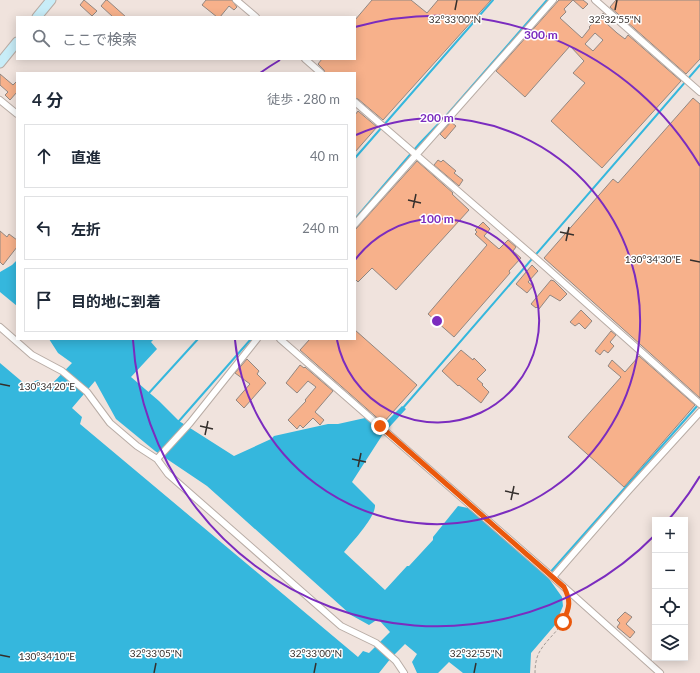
<!DOCTYPE html>
<html lang="ja">
<head>
<meta charset="utf-8">
<style>
	body { margin:0; font-family:Lato,"Noto Sans JP",sans-serif; background:#f6f6f7; color:#1f2937 }
	.controls { position:absolute; right:12px; bottom:12px; display:grid; overflow:hidden; border-radius:0px; box-shadow:0 2px 10px #0003 }
	.controls button { width:36px; height:36px; display:grid; place-items:center; padding:0; border:0; border-bottom:1px solid #e0e1e3; background:#fff; color:#1f2937; font:20px sans-serif }
	.stop { position:absolute; width:12px; height:12px; margin:-9px; border:3px solid #ea580c; border-radius:50%; background:#fff }
	.stop.end { background:#ea580c; border-color:#fff; box-shadow:0 1px 4px #0008 }
	.list { margin:0; padding:0; list-style:none }
	h2 { display:flex; justify-content:space-between; align-items:center; height:52px; margin:0; padding:0 16px; font-size:17px }
	h2 small { font-size:13px; font-weight:400; color:#747a83 }
	.list li { display:grid; grid-template-columns:26px 1fr auto; gap:12px; align-items:center; box-sizing:border-box; height:64px; margin:0 8px 8px; padding:0 8px; border:1px solid #e0e1e3; border-radius:0px }
	.list b { display:block; font-size:15px; white-space:nowrap }
	.list em { font-size:13px; font-style:normal; color:#747a83 }
	.icon { flex:none; width:22px; height:22px; fill:none; stroke:currentColor; stroke-width:2; stroke-linecap:round; stroke-linejoin:round }
	.map { position:relative; flex:none; width:700px; height:673px; overflow:hidden }
	.search { position:absolute; background:#fff; box-shadow:0 2px 10px #0003; left:16px; top:16px; width:340px; height:44px; display:flex; align-items:center; gap:10px; box-sizing:border-box; padding:0 14px; border-radius:0px; color:#747a83; font-size:15px }
	.panel { position:absolute; background:#fff; box-shadow:0 2px 10px #0003; left:16px; top:72px; width:340px; height:268px; border-radius:0px }
	.map>svg:first-child { display:block }
	.water { fill:#35b7dd; fill-rule:evenodd }
	.lines { fill:none; stroke-linecap:round; stroke-linejoin:round }
	.stream { stroke:#35b7dd; stroke-width:2 }
	.building { fill:#f7b18b; stroke:#928781; fill-rule:evenodd }
	.street-casing { stroke:#b8aca5; stroke-width:8 }
	.secondary-casing { stroke:#b8aca5; stroke-width:11 }
	.path { stroke:#a39994; stroke-width:1; stroke-dasharray:3 2; stroke-linecap:butt }
	.street { stroke:#fff; stroke-width:6 }
	.secondary { stroke:#c8edf8; stroke-width:9 }
	.route { stroke:#ea580c; stroke-width:5 }
	.ticks { fill:none; stroke:#342f2c; stroke-width:1.5 }
	.ring { fill:none; stroke:#7b2cbf; stroke-width:2 }
	.ticks-label { font-size:10px; text-anchor:middle; fill:#342f2c; stroke:#fff; stroke-width:3; stroke-linejoin:round; paint-order:stroke }
	.centre { fill:#7b2cbf; stroke:#fff; stroke-width:2 }
	.ring-label { font-size:12px; text-anchor:middle; font-weight:bold; fill:#7b2cbf; stroke:#fff; stroke-width:3; stroke-linejoin:round; paint-order:stroke }
</style>
</head>
<body>
<div class="map">
<svg width="700" height="673" viewBox="0 0 700 673">
	<rect width="100%" height="100%" fill="#f0e3dd"/>
	<path class="water" d="M 17,260 L 17,306 L 0,292 L 0,272 L 12,265 Z
		M 49,339 L 154,339 L 151,342 L 157,349 L 131,377 L 159,401 L 179,421 L 234,456 L 271,439 L 274,436 L 328,424 L 338,424 L 365,418 L 379,429 L 402,406 L 406,409 L 383,434 L 352,482 L 375,505 C 376,517 352,542 344,552 L 385,590 L 407,566 L 409,566 L 433,540 L 433,537 L 458,506 L 468,508 L 547,576 L 562,597 L 563,606 L 555,625 L 531,653 L 530,673 L 463,673 L 449,662 L 438,673 L 417,673 L 412,662 L 417,654 L 405,644 L 391,658 L 379,673 L 0,673 L 0,363 L 26,385 L 38,380 L 48,388 L 72,363 L 58,353 ZM 95,381 L 116,419 L 155,451 L 207,486 L 351,615 L 369,625 L 378,619 L 390,632 L 369,653 L 363,651 L 358,657 L 80,424 L 82,417 L 72,408 Z"/>
	<g class="lines">
		<path class="stream" d="M 355,158 L 493,0
			M 355,219 L 420,143 L 446,116 L 547,0
			M 148,394 L 198,339
			M 402,409 L 700,65
			M 179,421 L 251,339
			M 547,576 L 698,405"/>
	</g>
	<path class="building" d="M 84,0 L 97,11 L 92,16 L 80,5 Z
		M 106,0 L 107,0 L 126,17 L 113,17 L 101,6 Z
		M 206,0 L 232,0 L 237,7 L 234,10 L 229,6 L 220,17 L 217,17 L 202,5 Z
		M 372,0 L 411,0 L 427,13 L 438,0 L 491,0 L 383,120 L 358,99 L 355,98 L 355,73 L 325,73 L 324,70 L 318,64 L 322,59 L 355,59 L 355,20 Z
		M 559,0 L 583,0 L 588,4 L 583,9 L 573,0 L 564,9 L 566,12 L 560,18 L 582,38 L 590,28 L 589,27 L 603,13 L 610,19 L 606,23 L 617,33 L 625,39 L 628,35 L 681,81 L 602,168 L 551,121 L 585,83 L 573,73 L 584,61 L 570,46 L 525,97 L 496,71 ZM 595,33 L 603,40 L 593,51 L 585,44 Z
		M 616,0 L 700,0 L 700,59 L 686,74 L 610,7 Z
		M 0,74 L 13,85 L 17,81 L 17,92 L 10,100 L 5,95 L 8,92 L 0,85 Z
		M 693,98 L 700,104 L 700,398 L 544,258 L 613,179 L 618,183 Z
		M 358,111 L 377,127 L 355,152 L 355,115 Z
		M 451,122 L 456,126 L 445,139 L 440,134 Z
		M 438,160 L 441,162 L 443,160 L 456,171 L 454,173 L 463,180 L 459,186 L 434,165 Z
		M 417,161 L 453,193 L 452,194 L 469,210 L 396,290 L 372,268 L 358,282 L 355,279 L 355,230 Z
		M 483,222 L 490,229 L 484,236 L 499,249 L 508,240 L 516,247 L 513,251 L 521,258 L 509,271 L 510,273 L 454,337 L 428,314 L 487,245 L 475,234 L 477,232 L 475,230 Z
		M 0,231 L 7,237 L 9,234 L 17,240 L 17,247 L 3,265 L 0,262 Z
		M 532,265 L 538,271 L 528,282 L 533,286 L 527,293 L 516,284 Z
		M 551,280 L 554,281 L 567,294 L 560,301 L 550,295 L 539,309 L 537,307 L 536,308 L 531,304 Z
		M 581,310 L 592,321 L 585,329 L 579,323 L 575,326 L 570,322 Z
		M 355,330 L 417,385 L 383,423 L 300,350 L 310,339 L 355,339 Z
		M 611,331 L 616,335 L 610,342 L 614,346 L 608,353 L 604,350 L 600,355 L 595,351 Z
		M 461,350 L 473,360 L 474,358 L 486,370 L 477,379 L 483,384 L 482,385 L 489,392 L 481,403 L 459,385 L 458,386 L 442,371 Z
		M 639,356 L 695,405 L 624,487 L 568,437 L 621,377 L 608,366 L 612,360 L 625,372 Z
		M 247,359 L 259,371 L 257,374 L 266,383 L 244,408 L 236,400 L 250,384 L 235,373 Z
		M 300,365 L 304,368 L 305,367 L 333,391 L 315,412 L 324,420 L 320,425 L 313,418 L 303,428 L 300,425 L 297,429 L 288,420 L 306,401 L 305,400 L 316,387 L 308,381 L 297,393 L 286,383 Z
		M 625,612 L 632,617 L 626,624 L 635,632 L 630,638 L 617,627 L 620,623 L 617,620 Z"/>
	<g class="lines">
		<defs>
			<path id="street" d="M 236,0 L 256,17
				M 595,0 L 700,92
				M 305,59 L 321,73
				M 0,100 L 17,114
				M 355,102 L 532,255 L 700,404
				M 355,224 L 553,0
				M 0,327 L 32,355 L 62,371 L 87,392 L 110,423 L 137,446 L 157,459 L 168,474 L 341,626 L 376,643 L 396,661 L 404,673
				M 280,339 L 564,587 L 660,673
				M 157,459 L 190,423 L 257,339
				M 553,577 L 629,490 L 700,412"/>
			<path id="secondary" d="M 37,17 L 51,0
				M 0,63 L 17,42"/>
		</defs>
		<use href="#street" class="street-casing"/>
		<use href="#secondary" class="secondary-casing"/>
		<path class="path" d="M 535,673 C 535,666 536,657 540,651 C 550,634 571,623 569,600"/>
		<use href="#street" class="street"/>
		<use href="#secondary" class="secondary"/>
	</g>
	<g class="lines">
		<path class="route" d="M 380,426 L 564,587 C 571,601 570,607 563,622"/>
	</g>
	<path class="ticks" d="M 455,10 L 457,0M 615,10 L 617,0M 408,200 L 421,203M 413,208 L 416,194M 560,232 L 574,235M 566,241 L 569,227M 690,260 L 700,262M 0,384 L 10,386M 200,426 L 213,429M 205,435 L 208,421M 352,459 L 366,462M 358,467 L 361,453M 505,491 L 519,494M 511,500 L 514,486M 0,655 L 10,657M 154,673 L 156,663M 314,673 L 316,663M 474,673 L 476,663"/>
	<g class="ring">
		<path d="M355 260A102 102 0 1 1 337 340"/>
		<path d="M356 135A203 203 0 1 1 235 340"/>
		<path d="M700 476A305 305 0 0 1 669 519M655 535A305 305 0 0 1 133 340M260 73A305 305 0 0 1 280 60M355 27A305 305 0 0 1 700 166"/>
	</g>
	<g class="ticks-label">
		<text x="455" y="23">32°33'00"N</text>
		<text x="615" y="23">32°32'55"N</text>
		<text x="653" y="263">130°34'30"E</text>
		<text x="47" y="390">130°34'20"E</text>
		<text x="156" y="657">32°33'05"N</text>
		<text x="316" y="657">32°33'00"N</text>
		<text x="476" y="657">32°32'55"N</text>
		<text x="47" y="660">130°34'10"E</text>
	</g>
	<circle cx="437" cy="321" r="6" class="centre"/>
	<g class="ring-label">
		<text x="541" y="39">300 m</text>
		<text x="437" y="122">200 m</text>
		<text x="437" y="223">100 m</text>
	</g>
</svg>
<div class="controls">
<button>+</button>
<button>−</button>
<button><svg class="icon" aria-label="locate" viewBox="0 0 24 24"><circle cx="12" cy="12" r="6"/><path d="M12 2v4M12 18v4M2 12h4M18 12h4"/></svg></button>
<button><svg class="icon" aria-label="layers" viewBox="0 0 24 24"><path d="M12 4l9 5-9 5-9-5zM3 14l9 5 9-5"/></svg></button>
</div>
<div class="stop" style="left:563px;top:622px"></div>
<div class="stop end" style="left:380px;top:426px"></div>
<div class="search"><svg class="icon" aria-label="search" viewBox="0 0 24 24"><circle cx="10" cy="10" r="6"/><path d="M15 15l6 6"/></svg>ここで検索</div>
<section class="panel">
<h2>4 分<small>徒歩 · 280 m</small></h2>
<ul class="list">
<li><svg class="icon" aria-label="ahead" viewBox="0 0 24 24"><path d="M12 20V5M6 11l6-6 6 6"/></svg><div><b>直進</b></div><em>40 m</em></li>
<li><svg class="icon" aria-label="left" viewBox="0 0 24 24"><path d="M17 20v-9H6M10 6l-5 5 5 5"/></svg><div><b>左折</b></div><em>240 m</em></li>
<li><svg class="icon" aria-label="arrive" viewBox="0 0 24 24"><path d="M6 21V4h12l-3 4 3 4H6"/></svg><div><b>目的地に到着</b></div></li>
</ul>
</section>
</div>
</body>
</html>
